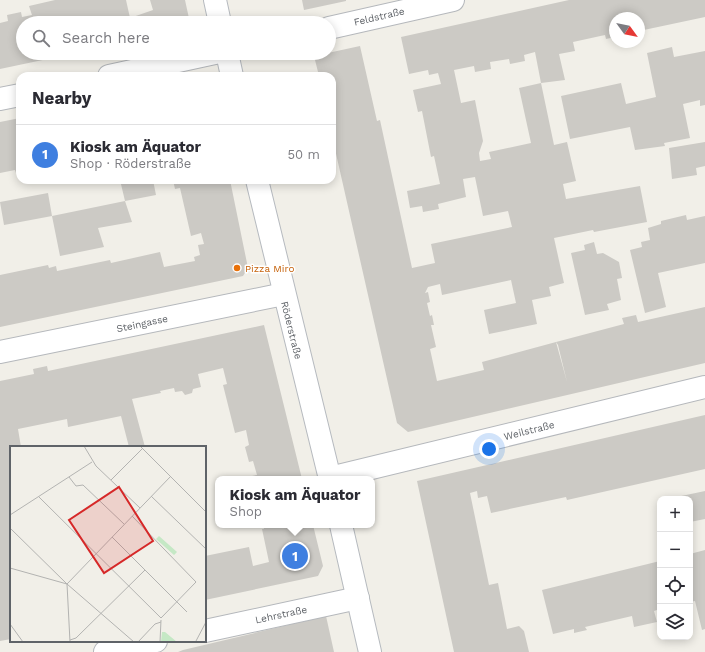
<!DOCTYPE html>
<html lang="en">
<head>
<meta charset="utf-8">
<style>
	body { margin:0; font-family:"Work Sans",sans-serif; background:#f2f2f3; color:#2b2b33 }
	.controls { position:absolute; right:12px; bottom:12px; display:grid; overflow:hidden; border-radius:8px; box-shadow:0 2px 10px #0003 }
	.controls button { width:36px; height:36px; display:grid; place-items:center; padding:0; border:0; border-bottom:1px solid #e1e1e2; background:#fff; color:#2b2b33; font:20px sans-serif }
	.compass { position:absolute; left:609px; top:12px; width:36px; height:36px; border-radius:50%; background:#fff; box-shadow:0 2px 10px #0003; rotate:123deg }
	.you { position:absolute; left:489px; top:449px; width:14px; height:14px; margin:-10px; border:3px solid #fff; border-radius:50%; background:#1a73e8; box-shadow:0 0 0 6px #1a73e833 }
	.badge { display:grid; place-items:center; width:26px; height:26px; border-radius:50%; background:#ea4335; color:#fff; font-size:13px; font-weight:700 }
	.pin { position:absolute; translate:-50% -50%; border:2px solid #fff; box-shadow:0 1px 4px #0006 }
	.popup { position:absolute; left:215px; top:476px; width:160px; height:52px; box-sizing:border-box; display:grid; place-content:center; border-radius:8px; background:#fff; filter:drop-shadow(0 1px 3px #0005); font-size:13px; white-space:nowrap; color:#7c7c81 }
	.popup b { font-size:15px; color:#2b2b33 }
	.popup::after { content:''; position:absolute; left:50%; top:100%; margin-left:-8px; border:8px solid transparent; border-top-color:#fff }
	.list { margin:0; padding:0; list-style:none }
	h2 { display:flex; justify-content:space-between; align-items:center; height:52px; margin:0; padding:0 16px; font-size:17px }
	h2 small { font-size:13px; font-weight:400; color:#7c7c81 }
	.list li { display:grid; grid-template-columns:26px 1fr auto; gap:12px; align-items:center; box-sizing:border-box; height:60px; padding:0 16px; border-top:1px solid #e1e1e2 }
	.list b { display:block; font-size:15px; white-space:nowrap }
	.list p { margin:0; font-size:13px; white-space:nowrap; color:#7c7c81 }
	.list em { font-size:13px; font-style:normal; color:#7c7c81 }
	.icon { flex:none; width:22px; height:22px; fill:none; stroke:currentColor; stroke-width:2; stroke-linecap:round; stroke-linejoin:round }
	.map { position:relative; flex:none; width:705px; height:652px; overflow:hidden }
	.search { position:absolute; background:#fff; box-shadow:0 2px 10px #0003; left:16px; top:16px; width:320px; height:44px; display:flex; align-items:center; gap:10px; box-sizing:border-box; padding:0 14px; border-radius:22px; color:#7c7c81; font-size:15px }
	.panel { position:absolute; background:#fff; box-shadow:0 2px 10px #0003; left:16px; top:72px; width:320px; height:112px; border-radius:12px }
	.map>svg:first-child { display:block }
	.building { fill:#cccac5 }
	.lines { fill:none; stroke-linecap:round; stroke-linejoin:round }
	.street-casing { stroke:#b5b8bc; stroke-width:24 }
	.secondary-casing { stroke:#b6babf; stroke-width:24 }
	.street { stroke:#fff; stroke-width:22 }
	.secondary { stroke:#fff; stroke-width:22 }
	.food-dot { fill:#e8710a; stroke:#fff; stroke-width:1.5 }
	.labels { text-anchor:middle; stroke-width:3; stroke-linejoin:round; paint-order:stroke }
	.street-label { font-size:10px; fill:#5f6368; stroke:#fff }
	.food-label { font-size:10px; fill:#c56008; stroke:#fff; text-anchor:start }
	.inset-road { fill:none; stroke:#b3b3b1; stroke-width:1 }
	.view { fill:#d62828; fill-opacity:0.15; stroke:#d62828; stroke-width:2 }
	.inset-edge { fill:none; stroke:#5f6368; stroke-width:2 }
</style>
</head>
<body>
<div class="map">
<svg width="705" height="652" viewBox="0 0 705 652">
	<rect width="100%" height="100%" fill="#f1efe8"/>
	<path class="building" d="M 55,0 L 126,0 L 130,18 L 153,10 L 150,0 L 185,0 L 190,23 L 23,23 L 23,53 L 71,54 L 0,69 L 0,23 L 8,21 L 7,15 L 21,12 L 22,17 L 32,15 L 29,6 Z
		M 302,0 L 346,0 L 346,1 L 304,10 Z
		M 569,0 L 705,0 L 705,17 L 639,31 L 639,18 L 615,18 L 615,37 L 606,39 L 605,35 L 573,42 L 575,51 L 559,54 L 565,80 L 541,83 L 535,52 L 524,55 L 525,61 L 510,64 L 509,59 L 490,62 L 491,69 L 475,72 L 474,66 L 454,70 L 461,103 L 475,100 L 483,141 L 479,153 L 480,161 L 491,159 L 489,152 L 531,143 L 519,88 L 541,83 L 554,145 L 567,142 L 576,181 L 563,184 L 566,199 L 640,186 L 647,222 L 594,232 L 593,230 L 554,238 L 564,283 L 549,287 L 551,296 L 532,300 L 537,324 L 489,334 L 484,310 L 516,303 L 511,280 L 442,295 L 440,284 L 428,287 L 425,293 L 428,292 L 430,302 L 427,303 L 430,316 L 432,315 L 434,325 L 431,325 L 436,347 L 430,349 L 437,381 L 484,370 L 482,362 L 556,342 L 567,382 L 558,345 L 556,342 L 624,324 L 622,318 L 636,315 L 638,322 L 705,307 L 705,363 L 408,432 L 397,423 L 332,136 L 332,76 L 319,76 L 314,56 L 360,46 L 377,121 L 380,120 L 412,268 L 435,263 L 431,244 L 512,227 L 508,211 L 483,216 L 475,177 L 463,179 L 466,197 L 438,204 L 439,209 L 423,212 L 422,206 L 410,208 L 407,191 L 440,184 L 434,156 L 431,157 L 422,111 L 418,112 L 413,90 L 441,84 L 438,73 L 429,75 L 428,70 L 409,74 L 401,37 Z
		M 672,47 L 674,57 L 705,51 L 705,105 L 700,106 L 700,100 L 683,104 L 690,138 L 664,143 L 665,146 L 635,150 L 630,127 L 570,139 L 561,96 L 621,83 L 626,104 L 656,97 L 647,53 Z
		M 20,118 L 20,172 L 16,173 L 15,170 L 0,173 L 0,122 Z
		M 705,142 L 705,166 L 696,168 L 697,175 L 672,179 L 669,148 Z
		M 120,180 L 153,180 L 156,195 L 125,201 Z
		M 173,180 L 230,180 L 248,268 L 243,276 L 0,327 L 0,275 L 48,265 L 49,268 L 56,266 L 57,271 L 110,260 L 111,263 L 160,252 L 164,267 L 195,261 L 194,257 L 200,255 L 198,245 L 204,244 L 201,233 L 191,236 L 180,188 L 175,189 Z
		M 48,193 L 52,216 L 4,225 L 0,202 Z
		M 125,201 L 132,222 L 98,228 L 104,247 L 60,256 L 52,216 Z
		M 686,215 L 687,220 L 705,216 L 705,263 L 658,273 L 666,307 L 645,313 L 630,250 L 642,247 L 641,242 L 650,240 L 648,228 L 661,224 L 661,221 Z
		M 594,242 L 597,254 L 603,253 L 619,262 L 622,278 L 617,279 L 621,300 L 607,304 L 609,310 L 585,315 L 571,253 L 585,250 L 584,245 Z
		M 264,325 L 302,479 L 252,479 L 252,476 L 257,475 L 253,461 L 249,462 L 245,447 L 249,445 L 246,430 L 235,433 L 223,385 L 227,384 L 223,368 L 198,374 L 201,387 L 193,389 L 192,393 L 185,395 L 182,391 L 175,392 L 174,388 L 160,391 L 161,393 L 132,399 L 145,447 L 129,447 L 121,416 L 68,427 L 67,419 L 18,429 L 21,447 L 11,447 L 11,639 L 0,641 L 0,381 L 34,374 L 33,369 L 47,366 L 48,371 Z
		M 705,415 L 705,469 L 567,500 L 566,497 L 491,513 L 487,496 L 478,498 L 477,491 L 470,493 L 489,585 L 498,583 L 507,629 L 519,626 L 524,631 L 529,652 L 454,652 L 417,481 Z
		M 705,491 L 705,519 L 690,522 L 690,499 L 672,498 Z
		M 263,525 L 313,525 L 323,566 L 318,576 L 205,600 L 205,556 L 249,547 L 253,566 L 269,562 L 262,529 L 264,529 Z
		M 705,550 L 705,629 L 702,630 L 695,601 L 690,602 L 690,554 Z
		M 660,561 L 660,609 L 654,611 L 657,622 L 634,627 L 632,616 L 585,627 L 587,630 L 574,633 L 574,629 L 553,634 L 542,590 Z
		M 326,616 L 334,652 L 178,652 L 183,650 Z"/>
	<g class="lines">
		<defs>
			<path id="street" d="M 329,28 L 453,0
				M 109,76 L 215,53
				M 0,99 L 20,95
				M 0,352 L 284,294
				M 330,478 L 705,387
				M 205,631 L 358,598
				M 105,652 L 156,641"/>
			<path id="secondary" d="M 215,0 L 220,23
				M 227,53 L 232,76
				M 257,180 L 330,479
				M 341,525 L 370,652"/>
		</defs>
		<use href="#street" class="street-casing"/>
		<use href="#secondary" class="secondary-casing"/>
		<use href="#street" class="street"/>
		<use href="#secondary" class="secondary"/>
	</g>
	<circle class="food-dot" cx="237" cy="268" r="4"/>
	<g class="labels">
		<g class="street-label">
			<text transform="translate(379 16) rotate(-13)" y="4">Feldstraße</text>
			<text transform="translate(142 323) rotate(-12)" y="4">Steingasse</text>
			<text transform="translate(292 330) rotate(76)" y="4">Röderstraße</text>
			<text transform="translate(529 430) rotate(-14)" y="4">Weilstraße</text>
			<text transform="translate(281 614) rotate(-12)" y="4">Lehrstraße</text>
		</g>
		<g class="food-label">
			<text x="245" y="272">Pizza Miro</text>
		</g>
	</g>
	<g transform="translate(10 446)">
		<rect width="196" height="196" fill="#f1efe8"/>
		<path d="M 149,90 L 167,106 L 164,109 L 146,93 ZM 152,186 L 155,186 L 167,196 L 151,196 Z" fill="#c5e8c5"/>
		<path class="inset-road" d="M 74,0 L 86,20 L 130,62M 130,0 L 196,66M 59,31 L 66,40 L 73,39 L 114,78M 101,34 L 132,3M 141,50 L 196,103M 29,51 L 151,172M 0,69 L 82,16M 122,70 L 186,136 L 151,172M 0,82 L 57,138 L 124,196M 102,91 L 177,166M 0,122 L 57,138M 57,138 L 161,30M 57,138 L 60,196M 0,178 L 13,196M 60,194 L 66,192 L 135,124M 186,195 L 196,176M 128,196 L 145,178 L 151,176M 150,196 L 151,174"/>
		<path class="view" d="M 109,41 L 143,95 L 94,127 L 59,74 Z"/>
		<rect width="196" height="196" class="inset-edge"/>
	</g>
</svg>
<div class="controls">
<button>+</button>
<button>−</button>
<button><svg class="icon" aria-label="locate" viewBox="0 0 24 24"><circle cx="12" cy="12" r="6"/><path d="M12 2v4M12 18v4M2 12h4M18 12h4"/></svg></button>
<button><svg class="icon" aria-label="layers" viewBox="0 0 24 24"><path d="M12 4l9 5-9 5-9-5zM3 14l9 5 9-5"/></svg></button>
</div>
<svg class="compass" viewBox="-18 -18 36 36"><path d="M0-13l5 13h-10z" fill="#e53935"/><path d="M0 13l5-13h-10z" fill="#7c7c81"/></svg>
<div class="you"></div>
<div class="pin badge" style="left:295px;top:556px;background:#3f7fe0">1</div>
<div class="popup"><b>Kiosk am Äquator</b>Shop</div>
<div class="search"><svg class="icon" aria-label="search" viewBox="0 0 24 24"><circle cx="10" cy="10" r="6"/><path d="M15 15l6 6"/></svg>Search here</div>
<section class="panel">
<h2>Nearby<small></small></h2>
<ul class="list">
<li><span class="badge" style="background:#3f7fe0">1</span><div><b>Kiosk am Äquator</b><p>Shop · Röderstraße</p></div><em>50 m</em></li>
</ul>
</section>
</div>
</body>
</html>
